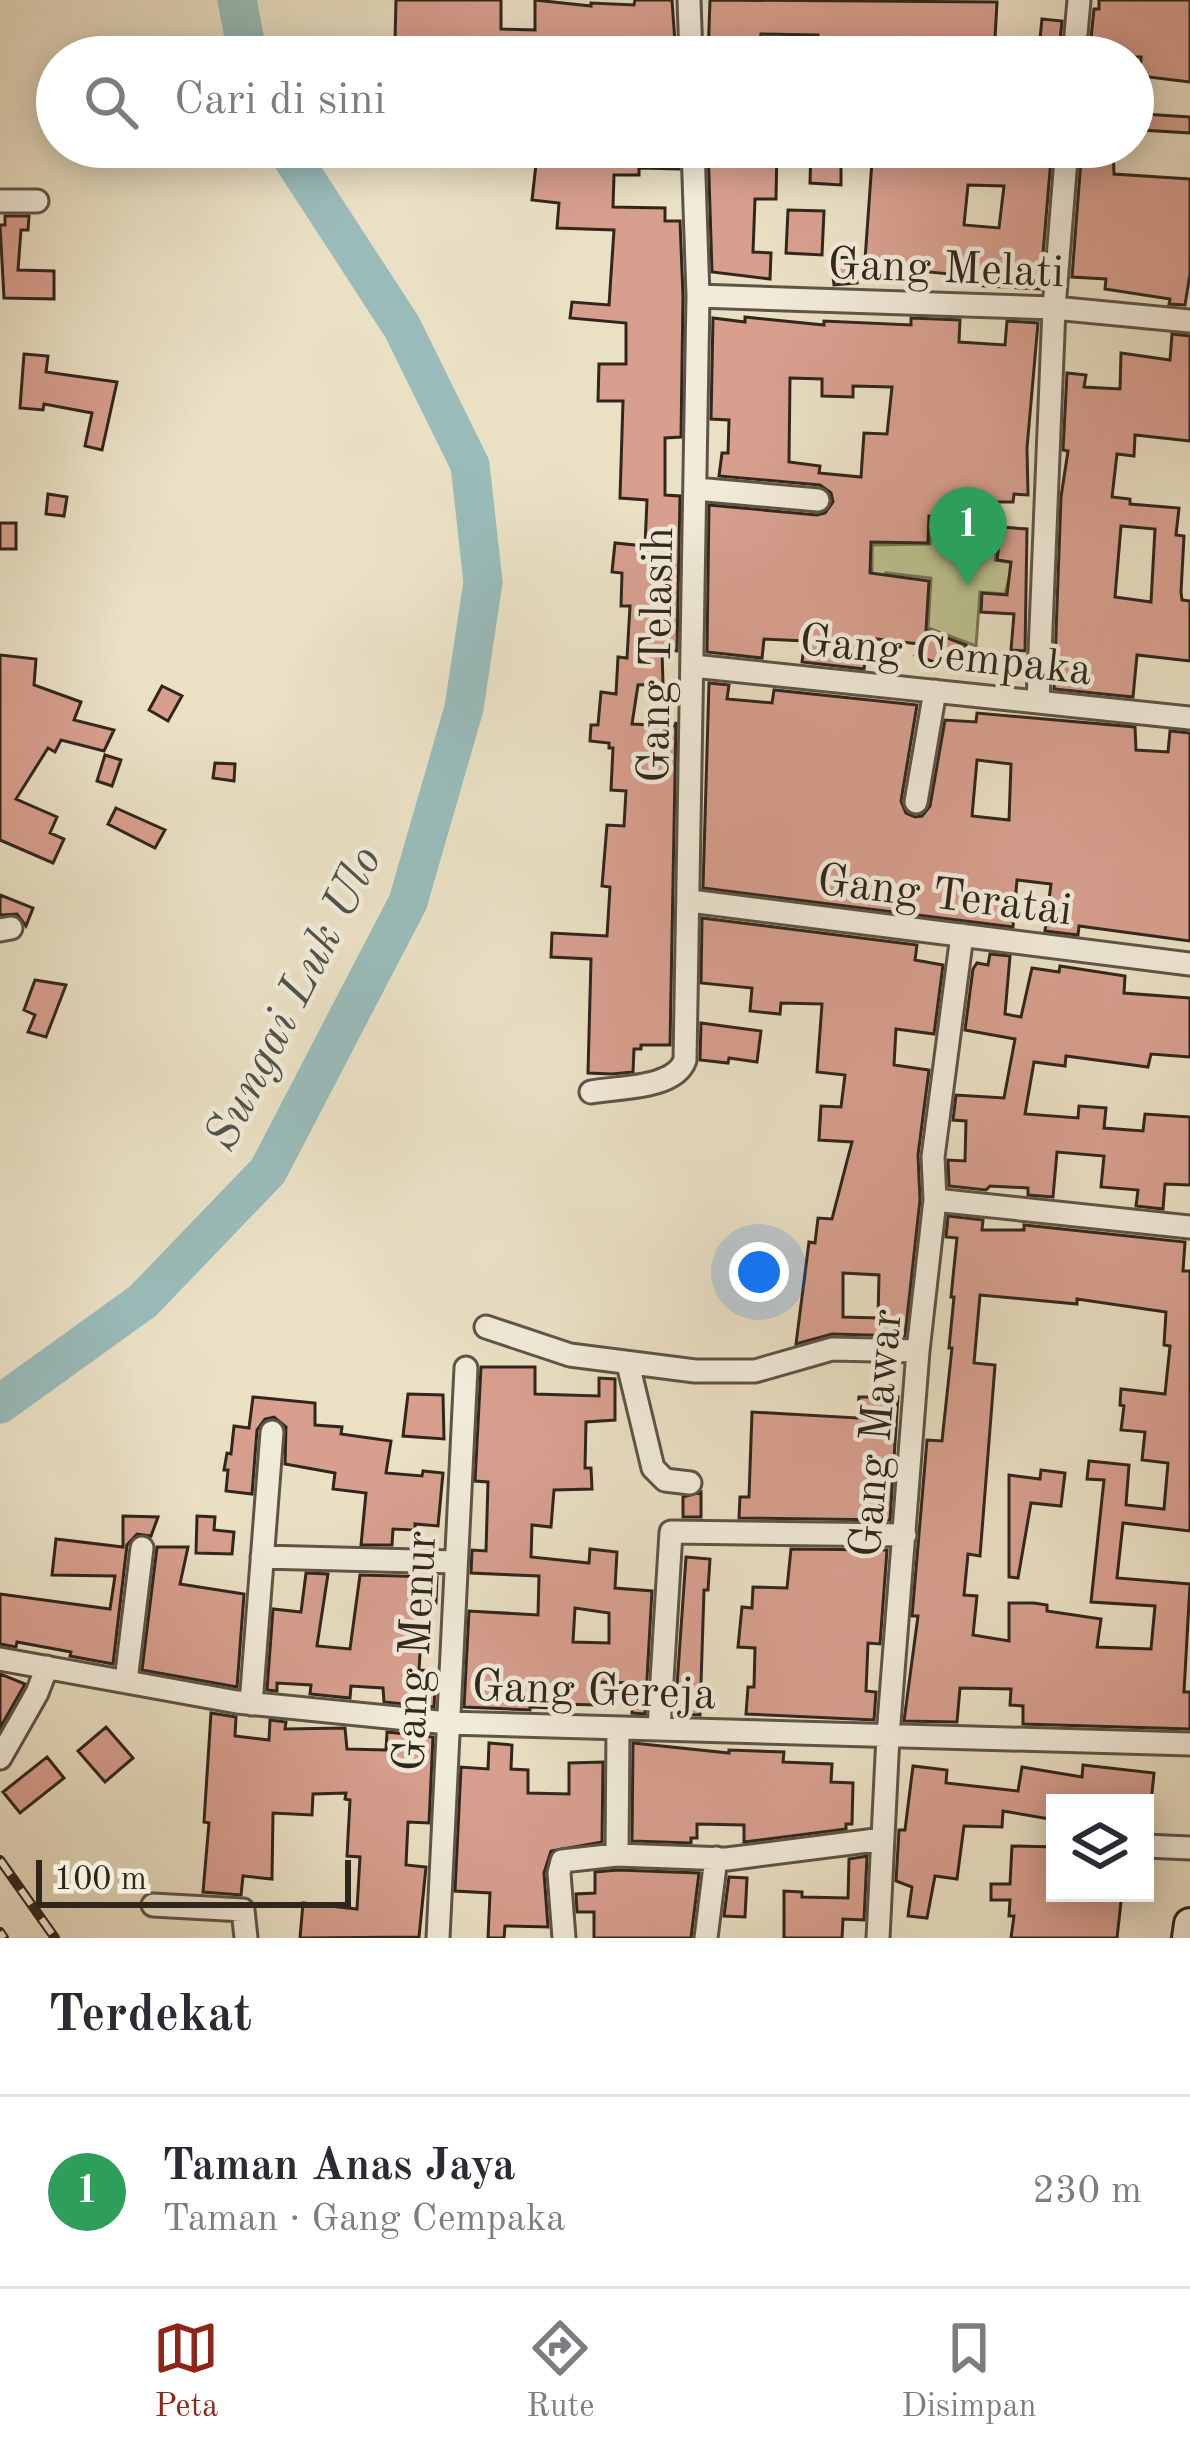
<!DOCTYPE html>
<html lang="id">
<head>
<meta charset="utf-8">
<style>
	body { margin:0; font-family:"Old Standard TT",serif; background:#f2f2f3; color:#2b2b33 }
	.controls { position:absolute; right:36px; bottom:36px; display:grid; overflow:hidden; border-radius:0px; box-shadow:0 6px 30px #0003 }
	.controls button { width:108px; height:108px; display:grid; place-items:center; padding:0; border:0; border-bottom:3px solid #e1e1e2; background:#fff; color:#2b2b33; font:60px sans-serif }
	.scale { position:absolute; left:36px; bottom:30px; width:315px; box-sizing:border-box; padding-left:12px; border:6px solid #30261c; border-top:0; font-size:33px; line-height:42px; white-space:nowrap; color:#30261c; -webkit-text-stroke:9px #f1ebd9; paint-order:stroke }
	.you { position:absolute; left:759px; top:1272px; width:42px; height:42px; margin:-30px; border:9px solid #fff; border-radius:50%; background:#1a73e8; box-shadow:0 0 0 18px #1a73e833 }
	.badge { display:grid; place-items:center; width:78px; height:78px; border-radius:50%; background:#8f2418; color:#fff; font-size:39px; font-weight:700 }
	.pin { position:absolute; translate:-50% -99px; filter:drop-shadow(0 3px 6px #0008) }
	.pin::after { content:''; position:absolute; top:63px; width:42px; height:36px; background:inherit; clip-path:polygon(0 0,100% 0,50% 100%) }
	.list { margin:0; padding:0; list-style:none }
	h2 { display:flex; justify-content:space-between; align-items:center; height:156px; margin:0; padding:0 48px; font-size:51px }
	h2 small { font-size:39px; font-weight:400; color:#7c7c81 }
	.list li { display:grid; grid-template-columns:78px 1fr auto; gap:36px; align-items:center; box-sizing:border-box; height:192px; padding:0 48px; border-top:3px solid #e1e1e2 }
	.list b { display:block; font-size:45px; white-space:nowrap }
	.list p { margin:0; font-size:39px; white-space:nowrap; color:#7c7c81 }
	.list em { font-size:39px; font-style:normal; color:#7c7c81 }
	.icon { flex:none; width:66px; height:66px; fill:none; stroke:currentColor; stroke-width:2; stroke-linecap:round; stroke-linejoin:round }
	.map { position:relative; flex:none; width:1190px; height:1938px; overflow:hidden }
	.search { position:absolute; background:#fff; box-shadow:0 6px 30px #0003; left:36px; right:36px; top:36px; height:132px; display:flex; align-items:center; gap:30px; box-sizing:border-box; padding:0 42px; border-radius:66px; color:#7c7c81; font-size:45px }
	.sheet { height:348px; background:#fff }
	nav { display:flex; justify-content:space-around; align-items:center; box-sizing:border-box; height:168px; border-top:3px solid #e1e1e2; background:#fff; font-size:33px; color:#7c7c81 }
	nav a { display:grid; justify-items:center; gap:6px }
	nav .on { color:#8f2418 }
	.map>svg:first-child { display:block }
	.green { fill:#bdc190; stroke:#767456; stroke-width:3 }
	.lines { fill:none; stroke-linecap:round; stroke-linejoin:round }
	.river { stroke:#99bcba; stroke-width:39 }
	.building { fill:#d89f8f; stroke:#30261c; stroke-width:3; fill-rule:evenodd }
	.minor-casing { stroke:#5e5446; stroke-width:27 }
	.secondary-casing { stroke:#30261c; stroke-width:36 }
	.minor { stroke:#f1ebd9; stroke-width:21 }
	.secondary { stroke:#f1ebd9; stroke-width:30 }
	.rail-casing { stroke:#30261c; stroke-width:10 }
	.rail { stroke:#f1ebd9; stroke-width:6; stroke-dasharray:18; stroke-linecap:butt }
	.labels { text-anchor:middle; stroke-width:9; stroke-linejoin:round; paint-order:stroke }
	.street-label { font-size:45px; fill:#30261c; stroke:#f1ebd9 }
	.water-label { font-size:48px; font-style:italic; fill:#50534b; stroke:#f1ebd9 }
</style>
</head>
<body>
<div class="map">
<svg width="1190" height="1938" viewBox="0 0 1190 1938">
	<rect width="100%" height="100%" fill="#eae0c4"/>
	<filter id="stains"><feTurbulence type="fractalNoise" baseFrequency=".00167" numOctaves="4"/><feColorMatrix values="0 0 0 0 .2 0 0 0 0 .09 0 0 0 0 .02 0 0 0 .5 -.17"/></filter>
	<radialGradient id="worn" r=".72"><stop offset=".6" stop-color="#630" stop-opacity="0"/><stop offset="1" stop-color="#630" stop-opacity=".3"/></radialGradient>
	<path class="green" d="M 931,518 L 999,527 L 995,560 L 1013,563 L 1005,594 L 980,592 L 976,646 L 928,628 L 931,578 L 886,573 L 884,580 L 872,579 L 872,545 L 930,544 Z"/>
	<g class="lines">
		<path class="river" d="M 237,0 L 248,57
			M 0,1404 L 143,1301 L 268,1171 L 408,902 L 464,708 L 483,582 L 470,465 L 402,327 L 285,147"/>
	</g>
	<path class="building" d="M 396,0 L 501,0 L 501,29 L 535,30 L 535,0 L 591,6 L 591,3 L 634,5 L 635,0 L 672,0 L 676,57 L 417,57 L 418,41 L 395,41 Z
		M 710,0 L 997,2 L 994,57 L 943,57 L 943,46 L 900,44 L 901,57 L 817,57 L 818,35 L 761,34 L 756,57 L 708,57 Z
		M 1099,0 L 1190,0 L 1190,82 L 1140,76 L 1141,57 L 1089,57 L 1094,9 L 1099,9 Z
		M 1042,19 L 1062,21 L 1060,41 L 1040,39 Z
		M 1143,114 L 1190,117 L 1190,133 L 1141,130 Z
		M 538,147 L 678,147 L 679,169 L 639,168 L 639,175 L 614,175 L 613,207 L 665,208 L 665,221 L 680,221 L 683,296 L 681,437 L 665,438 L 665,495 L 680,496 L 677,651 L 662,650 L 663,684 L 638,685 L 632,724 L 675,726 L 676,722 L 670,1045 L 641,1045 L 641,1049 L 634,1049 L 633,1072 L 612,1074 L 588,1073 L 591,959 L 551,957 L 552,933 L 607,936 L 610,887 L 602,886 L 607,825 L 624,826 L 626,791 L 611,790 L 613,748 L 609,748 L 609,743 L 590,741 L 591,725 L 598,725 L 601,692 L 616,694 L 618,657 L 627,658 L 630,606 L 621,606 L 622,573 L 612,572 L 615,543 L 645,546 L 647,500 L 620,498 L 623,401 L 598,401 L 599,364 L 626,364 L 626,323 L 570,318 L 572,302 L 609,305 L 614,230 L 557,228 L 559,203 L 532,200 Z
		M 708,147 L 777,147 L 776,199 L 755,199 L 753,252 L 771,253 L 770,279 L 712,272 Z
		M 811,147 L 841,147 L 841,185 L 810,183 Z
		M 873,147 L 1052,147 L 1040,289 L 970,285 L 970,276 L 929,272 L 929,267 L 900,265 L 900,260 L 865,260 ZM 968,185 L 1004,186 L 999,228 L 964,225 Z
		M 1082,147 L 1113,147 L 1114,174 L 1190,179 L 1190,274 L 1185,305 L 1169,304 L 1170,299 L 1105,289 L 1106,279 L 1072,277 Z
		M 788,210 L 824,211 L 822,255 L 786,253 Z
		M 5,216 L 29,216 L 28,230 L 21,230 L 18,270 L 54,271 L 54,299 L 4,298 L 0,225 L 5,225 Z
		M 831,257 L 854,258 L 857,283 L 834,285 Z
		M 745,317 L 824,325 L 824,321 L 911,325 L 911,318 L 960,320 L 959,342 L 1005,345 L 1007,321 L 1038,323 L 1027,448 L 1028,495 L 1014,494 L 1013,502 L 947,502 L 946,517 L 929,516 L 928,543 L 871,542 L 870,573 L 929,581 L 926,630 L 966,645 L 956,670 L 915,655 L 919,644 L 868,638 L 864,669 L 802,662 L 805,641 L 764,639 L 762,658 L 707,652 L 709,505 L 817,515 L 825,513 L 833,502 L 831,493 L 820,485 L 719,476 L 722,453 L 728,453 L 729,420 L 711,419 L 713,318 L 745,322 ZM 790,378 L 822,379 L 822,396 L 853,397 L 853,386 L 892,387 L 887,434 L 864,433 L 861,477 L 819,473 L 820,466 L 789,462 Z
		M 1172,334 L 1190,336 L 1190,441 L 1135,435 L 1134,456 L 1117,454 L 1112,497 L 1130,499 L 1130,504 L 1179,508 L 1176,535 L 1184,536 L 1181,592 L 1182,600 L 1190,601 L 1190,661 L 1137,655 L 1133,697 L 1054,689 L 1061,497 L 1068,451 L 1063,450 L 1067,373 L 1086,375 L 1084,387 L 1120,389 L 1121,353 L 1170,360 ZM 1121,526 L 1155,529 L 1151,602 L 1115,597 Z
		M 24,354 L 48,356 L 46,372 L 117,382 L 102,450 L 85,446 L 92,413 L 44,404 L 43,410 L 20,408 Z
		M 48,494 L 67,497 L 64,516 L 46,514 Z
		M 0,523 L 16,523 L 16,549 L 0,549 Z
		M 1001,527 L 1027,529 L 1025,651 L 1011,650 L 1014,614 L 981,612 L 982,593 L 1007,595 L 1011,562 L 997,560 Z
		M 0,655 L 36,659 L 34,685 L 81,702 L 74,720 L 114,730 L 104,751 L 61,740 L 55,752 L 48,748 L 16,799 L 57,817 L 50,833 L 64,839 L 53,863 L 0,840 Z
		M 709,683 L 729,685 L 727,699 L 772,703 L 774,690 L 917,705 L 901,801 L 906,813 L 915,817 L 922,816 L 930,806 L 945,720 L 976,722 L 977,713 L 1135,727 L 1136,750 L 1168,752 L 1170,731 L 1190,733 L 1190,941 L 1079,926 L 1078,935 L 1045,931 L 1051,884 L 1017,880 L 1013,927 L 703,888 ZM 977,760 L 1011,764 L 1009,820 L 972,816 Z
		M 162,686 L 182,696 L 168,721 L 149,710 Z
		M 105,755 L 121,760 L 112,786 L 97,781 Z
		M 215,763 L 235,764 L 234,781 L 213,778 Z
		M 116,808 L 165,830 L 155,848 L 108,824 Z
		M 0,895 L 33,908 L 26,926 L 17,914 L 0,915 Z
		M 702,918 L 917,945 L 915,960 L 943,965 L 934,1034 L 896,1029 L 894,1065 L 929,1070 L 918,1155 L 920,1200 L 905,1336 L 832,1334 L 796,1344 L 809,1242 L 815,1243 L 818,1218 L 832,1219 L 852,1142 L 819,1140 L 821,1106 L 841,1107 L 845,1075 L 817,1072 L 822,1004 L 781,1003 L 780,1014 L 750,1011 L 752,988 L 701,983 ZM 843,1273 L 879,1275 L 878,1318 L 843,1317 Z
		M 990,954 L 1010,956 L 1005,1014 L 1021,1017 L 1032,968 L 1059,972 L 1060,966 L 1125,976 L 1124,993 L 1190,998 L 1190,1057 L 1151,1054 L 1148,1067 L 1066,1056 L 1065,1066 L 1034,1062 L 1025,1114 L 1078,1118 L 1079,1106 L 1106,1108 L 1104,1128 L 1143,1131 L 1145,1114 L 1190,1117 L 1190,1185 L 1165,1184 L 1163,1209 L 1136,1206 L 1138,1190 L 1101,1187 L 1104,1156 L 1057,1152 L 1053,1197 L 1028,1195 L 1028,1188 L 990,1186 L 986,1190 L 949,1186 L 948,1160 L 965,1161 L 966,1121 L 953,1120 L 956,1095 L 1004,1098 L 1015,1039 L 965,1030 L 973,969 L 977,963 L 988,965 Z
		M 35,980 L 66,985 L 46,1037 L 28,1032 L 35,1015 L 24,1010 Z
		M 701,1023 L 761,1031 L 757,1062 L 729,1058 L 728,1063 L 700,1060 Z
		M 948,1216 L 983,1220 L 982,1230 L 1024,1230 L 1024,1225 L 1185,1242 L 1183,1271 L 1190,1271 L 1190,1531 L 1123,1523 L 1117,1578 L 1190,1584 L 1184,1692 L 1190,1692 L 1190,1729 L 1023,1724 L 1023,1706 L 1010,1705 L 1011,1689 L 960,1688 L 957,1722 L 904,1721 L 918,1616 L 912,1616 L 927,1440 L 942,1441 L 952,1348 L 949,1348 L 954,1297 L 951,1297 L 957,1238 L 946,1237 ZM 980,1295 L 1077,1304 L 1077,1299 L 1166,1312 L 1164,1345 L 1170,1346 L 1165,1394 L 1121,1389 L 1120,1405 L 1124,1406 L 1121,1430 L 1145,1432 L 1142,1460 L 1168,1463 L 1164,1509 L 1126,1505 L 1129,1465 L 1089,1461 L 1087,1479 L 1104,1480 L 1091,1602 L 1155,1606 L 1151,1649 L 1097,1647 L 1101,1619 L 1047,1611 L 1047,1605 L 1034,1603 L 1009,1603 L 1009,1641 L 973,1635 L 977,1596 L 964,1595 L 968,1554 L 980,1556 L 995,1365 L 974,1363 Z
		M 481,1367 L 535,1367 L 535,1394 L 599,1396 L 599,1378 L 615,1379 L 615,1420 L 586,1422 L 585,1468 L 591,1468 L 592,1489 L 554,1490 L 551,1527 L 532,1525 L 531,1557 L 589,1563 L 590,1549 L 617,1552 L 615,1588 L 652,1591 L 645,1714 L 632,1713 L 634,1683 L 598,1682 L 598,1705 L 554,1704 L 553,1708 L 530,1707 L 530,1710 L 464,1707 L 469,1611 L 538,1615 L 539,1576 L 471,1573 L 472,1550 L 486,1551 L 488,1482 L 475,1481 ZM 575,1608 L 609,1613 L 609,1643 L 573,1642 Z
		M 408,1394 L 443,1395 L 444,1439 L 403,1436 Z
		M 253,1397 L 315,1403 L 315,1425 L 342,1427 L 341,1434 L 391,1441 L 386,1473 L 422,1476 L 423,1471 L 443,1473 L 438,1526 L 415,1524 L 415,1530 L 393,1529 L 392,1545 L 361,1545 L 366,1493 L 333,1489 L 335,1473 L 285,1464 L 286,1427 L 274,1417 L 265,1419 L 257,1430 L 252,1494 L 226,1491 L 228,1470 L 224,1470 L 227,1453 L 231,1454 L 234,1426 L 249,1428 Z
		M 859,1397 L 898,1397 L 890,1520 L 739,1518 L 740,1497 L 749,1497 L 752,1412 L 857,1418 Z
		M 1041,1470 L 1065,1473 L 1061,1506 L 1031,1503 L 1018,1578 L 1009,1577 L 1009,1475 L 1040,1479 Z
		M 701,1492 L 701,1517 L 683,1517 L 683,1497 Z
		M 123,1516 L 158,1517 L 151,1536 L 137,1534 L 127,1545 L 113,1664 L 70,1656 L 71,1652 L 17,1642 L 16,1647 L 0,1644 L 0,1594 L 110,1609 L 115,1576 L 52,1575 L 56,1539 L 123,1547 Z
		M 197,1516 L 215,1517 L 214,1530 L 234,1532 L 232,1554 L 196,1553 Z
		M 157,1547 L 188,1547 L 180,1584 L 244,1594 L 237,1687 L 142,1670 Z
		M 791,1549 L 887,1550 L 880,1644 L 868,1643 L 866,1691 L 876,1692 L 874,1720 L 746,1714 L 748,1687 L 754,1687 L 755,1648 L 738,1647 L 742,1607 L 752,1608 L 753,1587 L 787,1588 Z
		M 686,1557 L 710,1559 L 708,1590 L 704,1590 L 700,1715 L 675,1714 Z
		M 306,1573 L 328,1574 L 317,1646 L 350,1649 L 360,1575 L 437,1577 L 436,1603 L 423,1603 L 419,1670 L 436,1671 L 434,1707 L 384,1702 L 383,1688 L 351,1686 L 350,1698 L 310,1694 L 311,1685 L 277,1683 L 277,1691 L 267,1690 L 273,1609 L 301,1612 Z
		M 0,1674 L 25,1684 L 0,1728 Z
		M 211,1713 L 236,1717 L 235,1736 L 269,1740 L 270,1720 L 286,1722 L 285,1729 L 345,1728 L 347,1749 L 386,1750 L 387,1732 L 433,1737 L 429,1823 L 408,1822 L 406,1865 L 426,1867 L 419,1937 L 300,1938 L 303,1903 L 357,1909 L 360,1857 L 347,1856 L 350,1800 L 345,1799 L 346,1793 L 313,1794 L 312,1815 L 273,1813 L 272,1879 L 243,1876 L 241,1895 L 203,1892 L 209,1823 L 204,1822 Z
		M 106,1727 L 133,1758 L 105,1782 L 78,1751 Z
		M 489,1743 L 512,1745 L 511,1769 L 528,1770 L 528,1793 L 569,1794 L 569,1763 L 603,1762 L 602,1842 L 551,1851 L 544,1873 L 548,1927 L 505,1926 L 504,1938 L 488,1938 L 490,1893 L 455,1891 L 461,1767 L 488,1769 Z
		M 633,1743 L 729,1753 L 729,1750 L 784,1752 L 783,1762 L 832,1764 L 831,1782 L 853,1783 L 852,1824 L 846,1824 L 846,1829 L 744,1842 L 744,1825 L 697,1824 L 697,1838 L 691,1838 L 691,1843 L 632,1841 Z
		M 47,1757 L 64,1778 L 20,1813 L 3,1792 Z
		M 1083,1765 L 1154,1773 L 1151,1803 L 1055,1803 L 1055,1820 L 1003,1811 L 1002,1827 L 964,1826 L 957,1879 L 935,1876 L 927,1918 L 908,1916 L 912,1887 L 896,1881 L 899,1830 L 905,1830 L 913,1766 L 947,1770 L 946,1783 L 1018,1791 L 1022,1767 L 1082,1777 Z
		M 1012,1846 L 1055,1847 L 1055,1893 L 1122,1893 L 1117,1938 L 1011,1938 L 1014,1916 L 1009,1916 L 1010,1900 L 991,1900 L 991,1884 L 1010,1884 Z
		M 867,1856 L 864,1920 L 843,1919 L 842,1938 L 784,1938 L 784,1891 L 802,1892 L 802,1897 L 848,1898 L 849,1859 Z
		M 618,1870 L 699,1873 L 691,1938 L 594,1938 L 594,1912 L 577,1912 L 576,1894 L 595,1893 L 595,1872 Z
		M 729,1877 L 747,1878 L 745,1917 L 724,1916 Z"/>
	<g class="lines">
		<defs>
			<path id="minor" d="M 689,0 L 691,57
				M 1074,57 L 1079,0
				M 0,201 L 37,201
				M 698,296 L 1054,308 L 1190,321
				M 696,489 L 818,500
				M 693,666 L 1190,718
				M 1038,702 L 1054,308 L 1067,147
				M 916,802 L 935,691
				M 690,901 L 1190,964
				M 0,930 L 11,928
				M 591,1092 C 618,1087 675,1089 685,1060 L 698,296 L 693,147
				M 935,1200 L 1190,1227
				M 486,1327 L 570,1355 L 695,1371 L 755,1371 L 832,1349 L 918,1351
				M 628,1364 L 653,1468 L 665,1480 L 690,1483
				M 262,1557 L 456,1562
				M 0,1659 L 237,1702 L 448,1723 L 1190,1744
				M 126,1681 L 142,1548
				M 251,1704 L 272,1432
				M 618,1728 L 617,1855 L 727,1859 L 883,1839
				M 659,1729 L 671,1532 L 905,1535
				M 0,1758 L 37,1693 L 47,1667
				M 1145,1846 L 1190,1848
				M 153,1905 L 243,1910 L 246,1938
				M 438,1938 L 466,1368
				M 564,1938 L 559,1873 L 562,1861 L 617,1855
				M 706,1938 L 716,1858
				M 878,1938 L 888,1736 L 918,1351 L 935,1200 L 933,1157 L 962,935"/>
			<path id="secondary" d="M 1188,1938 L 1190,1924"/>
		</defs>
		<use href="#minor" class="minor-casing"/>
		<use href="#secondary" class="secondary-casing"/>
		<use href="#minor" class="minor"/>
		<use href="#secondary" class="secondary"/>
		<defs>
			<path id="rail" d="M 0,1860 L 55,1938
				M 0,1932 L 4,1938"/>
		</defs>
		<use href="#rail" class="rail-casing"/>
		<use href="#rail" class="rail"/>
	</g>
	<g class="labels">
		<g class="street-label">
			<text transform="translate(946 266) rotate(2)" y="16">Gang Melati</text>
			<text transform="translate(946 653) rotate(6)" y="16">Gang Cempaka</text>
			<text transform="translate(654 655) rotate(-89)" y="16">Gang Telasih</text>
			<text transform="translate(945 893) rotate(7)" y="16">Gang Teratai</text>
			<text transform="translate(874 1433) rotate(-85)" y="16">Gang Mawar</text>
			<text transform="translate(413 1651) rotate(-87)" y="16">Gang Menur</text>
			<text transform="translate(594 1688) rotate(2)" y="16">Gang Gereja</text>
		</g>
		<g class="water-label">
			<text transform="translate(291 997) rotate(-63)" y="17">Sungai Luk Ulo</text>
		</g>
	</g>
	<rect width="100%" height="100%" filter="url(#stains)"/>
	<rect width="100%" height="100%" fill="url(#worn)"/>
</svg>
<div class="controls">
<button><svg class="icon" aria-label="layers" viewBox="0 0 24 24"><path d="M12 4l9 5-9 5-9-5zM3 14l9 5 9-5"/></svg></button>
</div>
<div class="scale">100 m</div>
<div class="you"></div>
<div class="pin badge" style="left:968px;top:586px;background:#2e9e5b">1</div>
<div class="search"><svg class="icon" aria-label="search" viewBox="0 0 24 24"><circle cx="10" cy="10" r="6"/><path d="M15 15l6 6"/></svg>Cari di sini</div>
</div>
<section class="sheet">
<h2>Terdekat<small></small></h2>
<ul class="list">
<li><span class="badge" style="background:#2e9e5b">1</span><div><b>Taman Anas Jaya</b><p>Taman · Gang Cempaka</p></div><em>230 m</em></li>
</ul>
</section>
<nav>
<a class="on"><svg class="icon" aria-label="map" viewBox="0 0 24 24"><path d="M3 6l6-2 6 2 6-2v14l-6 2-6-2-6 2zM9 4v14M15 6v14"/></svg>Peta</a>
<a><svg class="icon" aria-label="directions" viewBox="0 0 24 24"><path d="M12 3l9 9-9 9-9-9zM9 14v-3h6M13 9l2 2-2 2"/></svg>Rute</a>
<a><svg class="icon" aria-label="saved" viewBox="0 0 24 24"><path d="M7 4h10v16l-5-4-5 4z"/></svg>Disimpan</a>
</nav>
</body>
</html>
